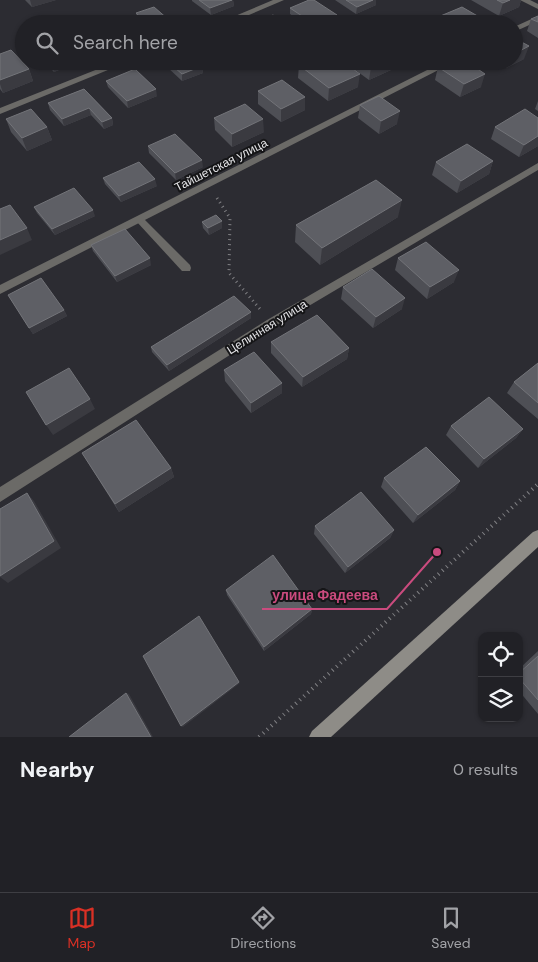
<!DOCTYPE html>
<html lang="en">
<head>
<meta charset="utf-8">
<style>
	body { margin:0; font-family:"DM Sans",sans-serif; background:#29292e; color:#f1f3f6 }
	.controls { position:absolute; right:15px; bottom:15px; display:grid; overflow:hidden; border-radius:10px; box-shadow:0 1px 4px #0004 }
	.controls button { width:45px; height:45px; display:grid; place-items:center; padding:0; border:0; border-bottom:1px solid #3e3e43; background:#212126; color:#f1f3f6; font:25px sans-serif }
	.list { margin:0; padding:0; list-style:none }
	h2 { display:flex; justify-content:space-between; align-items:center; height:65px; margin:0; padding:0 20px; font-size:21px }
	h2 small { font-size:16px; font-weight:400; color:#a2a3a7 }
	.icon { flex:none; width:28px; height:28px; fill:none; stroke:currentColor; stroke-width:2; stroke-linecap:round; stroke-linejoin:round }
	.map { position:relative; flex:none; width:538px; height:737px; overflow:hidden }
	.search { position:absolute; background:#212126; box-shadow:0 1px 4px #0004; left:15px; right:15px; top:15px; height:55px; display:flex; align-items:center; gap:12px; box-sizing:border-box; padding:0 18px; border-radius:28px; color:#a2a3a7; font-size:19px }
	.sheet { height:155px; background:#212126 }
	nav { display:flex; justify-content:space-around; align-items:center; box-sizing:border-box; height:70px; border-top:1px solid #3e3e43; background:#212126; font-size:14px; color:#a2a3a7 }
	nav a { display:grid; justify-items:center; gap:2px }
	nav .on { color:#d93025 }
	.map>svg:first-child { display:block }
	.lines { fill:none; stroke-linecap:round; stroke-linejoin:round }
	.path-far1 { stroke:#808084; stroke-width:3; stroke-dasharray:1 4; stroke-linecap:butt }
	.path { stroke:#808084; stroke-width:4; stroke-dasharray:1 4.5; stroke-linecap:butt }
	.lane { fill:#6b6a67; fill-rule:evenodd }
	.street { fill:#6b6a67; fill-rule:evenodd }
	.secondary { fill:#8e8c87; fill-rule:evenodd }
	.wall { fill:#4e4f55 }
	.shaded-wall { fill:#3a3a40 }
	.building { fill:#5e5f65; stroke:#737479 }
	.labels { text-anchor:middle; stroke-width:4; stroke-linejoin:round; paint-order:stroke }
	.street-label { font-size:12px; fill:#e4e4e7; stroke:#151517 }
	.leader { fill:none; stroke:#ca4b7e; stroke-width:2 }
	.callout-dot { fill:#ca4b7e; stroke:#151517; stroke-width:2 }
	.callout-label { font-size:14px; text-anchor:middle; font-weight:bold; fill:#ca4b7e; stroke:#151517; stroke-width:4; stroke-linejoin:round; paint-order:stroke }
</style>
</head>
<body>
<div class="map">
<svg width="538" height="737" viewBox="0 0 538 737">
	<rect width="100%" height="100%" fill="#2c2c32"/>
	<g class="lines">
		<path class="path-far1" d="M 217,198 L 230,218 L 229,273 L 260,309"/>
		<path class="path" d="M 259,737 L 538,484"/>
		<path class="lane" d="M 140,217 L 143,218 L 190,265 L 191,268 L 190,271 L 182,271 L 137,222 L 137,218 Z"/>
		<path class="street" d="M 273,0 L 284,0 L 228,24 L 216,24 Z
			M 520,0 L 530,0 L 538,4 L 538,9 Z
			M 538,16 L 538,21 L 514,32 L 514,27 Z
			M 118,61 L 130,61 L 0,114 L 0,108 Z
			M 445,61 L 456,61 L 0,294 L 0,285 Z
			M 538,163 L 538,170 L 275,326 L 0,502 L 0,487 L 267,320 Z"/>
		<path class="secondary" d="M 538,530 L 538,547 L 331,737 L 309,737 L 312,731 L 533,532 Z"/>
	</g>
	<path class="wall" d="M 25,0 L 56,0 L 32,7 Z
		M 192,0 L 233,0 L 234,6 L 211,15 L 192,1 Z
		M 335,0 L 376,0 L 376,5 L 356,14 Z
		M 471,0 L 521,0 L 519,7 L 499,16 Z
		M 290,8 L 337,15 L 336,21 L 330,24 L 304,24 L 290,14 Z
		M 136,13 L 170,24 L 141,24 L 137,20 Z
		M 538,16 L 538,38 L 527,31 L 531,19 Z
		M 438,17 L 480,24 L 437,24 Z
		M 0,54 L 29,69 L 33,81 L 3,93 L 0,89 Z
		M 524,59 L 506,68 L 494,61 L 514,61 Z
		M 44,61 L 81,61 L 54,72 Z
		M 164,61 L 197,61 L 202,66 L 203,73 L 182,81 L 165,65 Z
		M 205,61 L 221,61 L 210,66 Z
		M 347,61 L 392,61 L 391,70 L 369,80 L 347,64 Z
		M 299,65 L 358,87 L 328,101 L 298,78 Z
		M 438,67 L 481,87 L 460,97 L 435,80 Z
		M 106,81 L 157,96 L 128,108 L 108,87 Z
		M 84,89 L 112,118 L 113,125 L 104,129 L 91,115 L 64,126 L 50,110 L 48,103 Z
		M 258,91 L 305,110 L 281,122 L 258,104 Z
		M 538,101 L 538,111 L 535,109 Z
		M 360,105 L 397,124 L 379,134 L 358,118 Z
		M 214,118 L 264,132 L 232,147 L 215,130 Z
		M 538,118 L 538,146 L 519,157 L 491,139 L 495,127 Z
		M 6,119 L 47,127 L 52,140 L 27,151 L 11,132 Z
		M 148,146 L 203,167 L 176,180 L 149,153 Z
		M 493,161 L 489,174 L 457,193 L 432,175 L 436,162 Z
		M 103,178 L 157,186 L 121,202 L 105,184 Z
		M 34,207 L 95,216 L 55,235 L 37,213 Z
		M 398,217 L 320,265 L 295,242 L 296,225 Z
		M 222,221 L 222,228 L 209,235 L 203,228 L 202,222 Z
		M 91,245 L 151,265 L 117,282 L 93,251 Z
		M 398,258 L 454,282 L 427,299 L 395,270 Z
		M 343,287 L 402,309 L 373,328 L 341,299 Z
		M 8,295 L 64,310 L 67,316 L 33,334 Z
		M 251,312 L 251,318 L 169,371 L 152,352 L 151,347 Z
		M 271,342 L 349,348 L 347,359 L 302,387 L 271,353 Z
		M 538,363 L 538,419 L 507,393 L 514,382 Z
		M 224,370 L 282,393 L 251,413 L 225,381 Z
		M 451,426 L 523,429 L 516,438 L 478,468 L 446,435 Z
		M 82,453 L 171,468 L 174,477 L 119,512 Z
		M 384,478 L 460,481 L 455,490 L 413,523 L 381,487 Z
		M 315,526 L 394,530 L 390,538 L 345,573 L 314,534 Z
		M 226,590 L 312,609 L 311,614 L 264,651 L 227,595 Z
		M 538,651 L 538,714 L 519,691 L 519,669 Z"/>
	<path class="shaded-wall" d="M 30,0 L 56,0 L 32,7 Z
		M 232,0 L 233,0 L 234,6 L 211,15 L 210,8 Z
		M 373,0 L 376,0 L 376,5 L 356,14 L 357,7 Z
		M 510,0 L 521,0 L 519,7 L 499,16 L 503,3 Z
		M 337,15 L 336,21 L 330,24 L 315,24 Z
		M 481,18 L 480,24 L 469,24 Z
		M 169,20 L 170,24 L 159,24 Z
		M 529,46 L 524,59 L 506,68 L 508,61 L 514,61 L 514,54 Z
		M 62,61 L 81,61 L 54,72 L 52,65 Z
		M 210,61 L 221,61 L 210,66 Z
		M 385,61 L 392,61 L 391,70 L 369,80 L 371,67 Z
		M 202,66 L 203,73 L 182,81 L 182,74 Z
		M 29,69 L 33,81 L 3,93 L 0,84 L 0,80 Z
		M 360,74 L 358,87 L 328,101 L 329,88 Z
		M 485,74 L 481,87 L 460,97 L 464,84 Z
		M 156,89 L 157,96 L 128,108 L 127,101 Z
		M 305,97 L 305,110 L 281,122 L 281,109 Z
		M 89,108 L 91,115 L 64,126 L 62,119 Z
		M 400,111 L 397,124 L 379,134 L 381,121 Z
		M 112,118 L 113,125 L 104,129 L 102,122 Z
		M 263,119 L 264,132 L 232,147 L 232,134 Z
		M 47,127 L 52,140 L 27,151 L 22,138 Z
		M 538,136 L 538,146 L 519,157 L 524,145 Z
		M 202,160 L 203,167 L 176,180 L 175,173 Z
		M 493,161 L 489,174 L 457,193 L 461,181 Z
		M 155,179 L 157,186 L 121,202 L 119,196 Z
		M 402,200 L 398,217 L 320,265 L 322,248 Z
		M 93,210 L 95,216 L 55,235 L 52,229 Z
		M 222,221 L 222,228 L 209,235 L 208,228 Z
		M 27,228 L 32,240 L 0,255 L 0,240 Z
		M 150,258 L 151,265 L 117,282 L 115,276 Z
		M 459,270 L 454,282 L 427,299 L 430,287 Z
		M 405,298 L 402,309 L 373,328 L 376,317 Z
		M 64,310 L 67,316 L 33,334 L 29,328 Z
		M 251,312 L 251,318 L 169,371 L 167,365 Z
		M 349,348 L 347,359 L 302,387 L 303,377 Z
		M 282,383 L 282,393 L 251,413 L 251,403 Z
		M 90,399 L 95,409 L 53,435 L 46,425 Z
		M 523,429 L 516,438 L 478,468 L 484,459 Z
		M 171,468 L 174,477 L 119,512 L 115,504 Z
		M 460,481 L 455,490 L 413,523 L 418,515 Z
		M 27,493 L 34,501 L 61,548 L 8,583 L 0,577 L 0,576 Z
		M 394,530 L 390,538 L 345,573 L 348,567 Z
		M 312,609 L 311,614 L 264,651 L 264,647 Z
		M 239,682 L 240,683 L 183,727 L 181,726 Z
		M 126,693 L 129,694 L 153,737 L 151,737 Z"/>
	<path class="building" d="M 199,0 L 232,0 L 210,8 Z
		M 309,0 L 314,0 L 337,15 L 314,24 L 290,8 Z
		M 346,0 L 373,0 L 357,7 Z
		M 497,0 L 510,0 L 503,3 Z
		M 154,7 L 169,20 L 159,24 L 148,24 L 136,13 Z
		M 462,7 L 481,18 L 469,24 L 449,24 L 438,17 Z
		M 273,15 L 287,24 L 251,24 Z
		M 538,16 L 538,22 L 531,19 Z
		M 111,21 L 114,24 L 104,24 Z
		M 123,21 L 127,24 L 114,24 Z
		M 514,38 L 529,46 L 514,54 Z
		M 11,50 L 29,69 L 0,80 L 0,54 Z
		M 49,61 L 62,61 L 52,65 Z
		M 167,61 L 197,61 L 202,66 L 182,74 Z
		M 308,61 L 342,61 L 360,74 L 329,88 L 299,65 Z
		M 363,61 L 385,61 L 371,67 Z
		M 450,61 L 466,61 L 485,74 L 464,84 L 438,67 Z
		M 135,69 L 156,89 L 127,101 L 106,81 Z
		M 282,80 L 305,97 L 281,109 L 258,91 Z
		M 84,89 L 112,118 L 102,122 L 89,108 L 62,119 L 48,103 Z
		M 379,96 L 400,111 L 381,121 L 360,105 Z
		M 245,104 L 263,119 L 232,134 L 214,118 Z
		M 31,109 L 47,127 L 22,138 L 6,119 Z
		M 525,109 L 538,118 L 538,136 L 524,145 L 495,127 Z
		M 175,134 L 202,160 L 175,173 L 148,146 Z
		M 467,144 L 493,161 L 461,181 L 436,162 Z
		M 139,162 L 155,179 L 119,196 L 103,178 Z
		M 376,180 L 402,200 L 322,248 L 296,225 Z
		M 74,188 L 93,210 L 52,229 L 34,207 Z
		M 10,205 L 27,228 L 0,240 L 0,209 Z
		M 216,215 L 222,221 L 208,228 L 202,222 Z
		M 125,229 L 150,258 L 115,276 L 91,245 Z
		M 426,242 L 459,270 L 430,287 L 398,258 Z
		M 372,269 L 405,298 L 376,317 L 343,287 Z
		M 41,278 L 64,310 L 29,328 L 8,295 Z
		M 234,296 L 251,312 L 167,365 L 151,347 Z
		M 317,315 L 349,348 L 303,377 L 271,342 Z
		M 254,352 L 282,383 L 251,403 L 224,370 Z
		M 538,363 L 538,403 L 514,382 Z
		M 69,368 L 90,399 L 46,425 L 26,392 Z
		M 489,397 L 523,429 L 484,459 L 451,426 Z
		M 136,420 L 171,468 L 115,504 L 82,453 Z
		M 426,447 L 460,481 L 418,515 L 384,478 Z
		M 361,492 L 394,530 L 348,567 L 315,526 Z
		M 27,493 L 54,541 L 0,576 L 0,509 Z
		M 273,555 L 312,609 L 264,647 L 226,590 Z
		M 199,616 L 239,682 L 181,726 L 143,656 Z
		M 538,656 L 538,700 L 519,678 L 519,673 Z
		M 126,693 L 151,737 L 69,737 Z"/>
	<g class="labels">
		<g class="street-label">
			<text transform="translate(221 165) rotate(-27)" y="4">Тайшетская улица</text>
			<text transform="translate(267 327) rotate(-32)" y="4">Целинная улица</text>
		</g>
	</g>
	<path class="leader" d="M437 552L387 609H262"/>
	<circle class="callout-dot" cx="437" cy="552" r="5"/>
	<g class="callout-label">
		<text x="325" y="600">улица Фадеева</text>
	</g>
</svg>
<div class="controls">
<button><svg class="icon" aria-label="locate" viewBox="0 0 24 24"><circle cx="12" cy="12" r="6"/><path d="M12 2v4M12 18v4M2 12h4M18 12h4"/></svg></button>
<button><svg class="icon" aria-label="layers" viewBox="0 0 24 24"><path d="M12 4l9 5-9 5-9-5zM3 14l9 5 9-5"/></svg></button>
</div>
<div class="search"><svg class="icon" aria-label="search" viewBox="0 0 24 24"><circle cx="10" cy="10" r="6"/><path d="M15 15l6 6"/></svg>Search here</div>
</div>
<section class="sheet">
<h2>Nearby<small>0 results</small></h2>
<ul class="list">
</ul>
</section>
<nav>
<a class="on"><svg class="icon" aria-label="map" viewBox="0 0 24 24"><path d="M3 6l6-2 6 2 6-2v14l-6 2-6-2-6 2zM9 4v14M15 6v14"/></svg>Map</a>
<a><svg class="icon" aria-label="directions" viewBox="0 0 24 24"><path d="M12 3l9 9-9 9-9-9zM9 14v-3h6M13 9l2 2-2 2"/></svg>Directions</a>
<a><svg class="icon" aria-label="saved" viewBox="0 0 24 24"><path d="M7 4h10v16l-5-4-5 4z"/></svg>Saved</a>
</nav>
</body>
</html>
